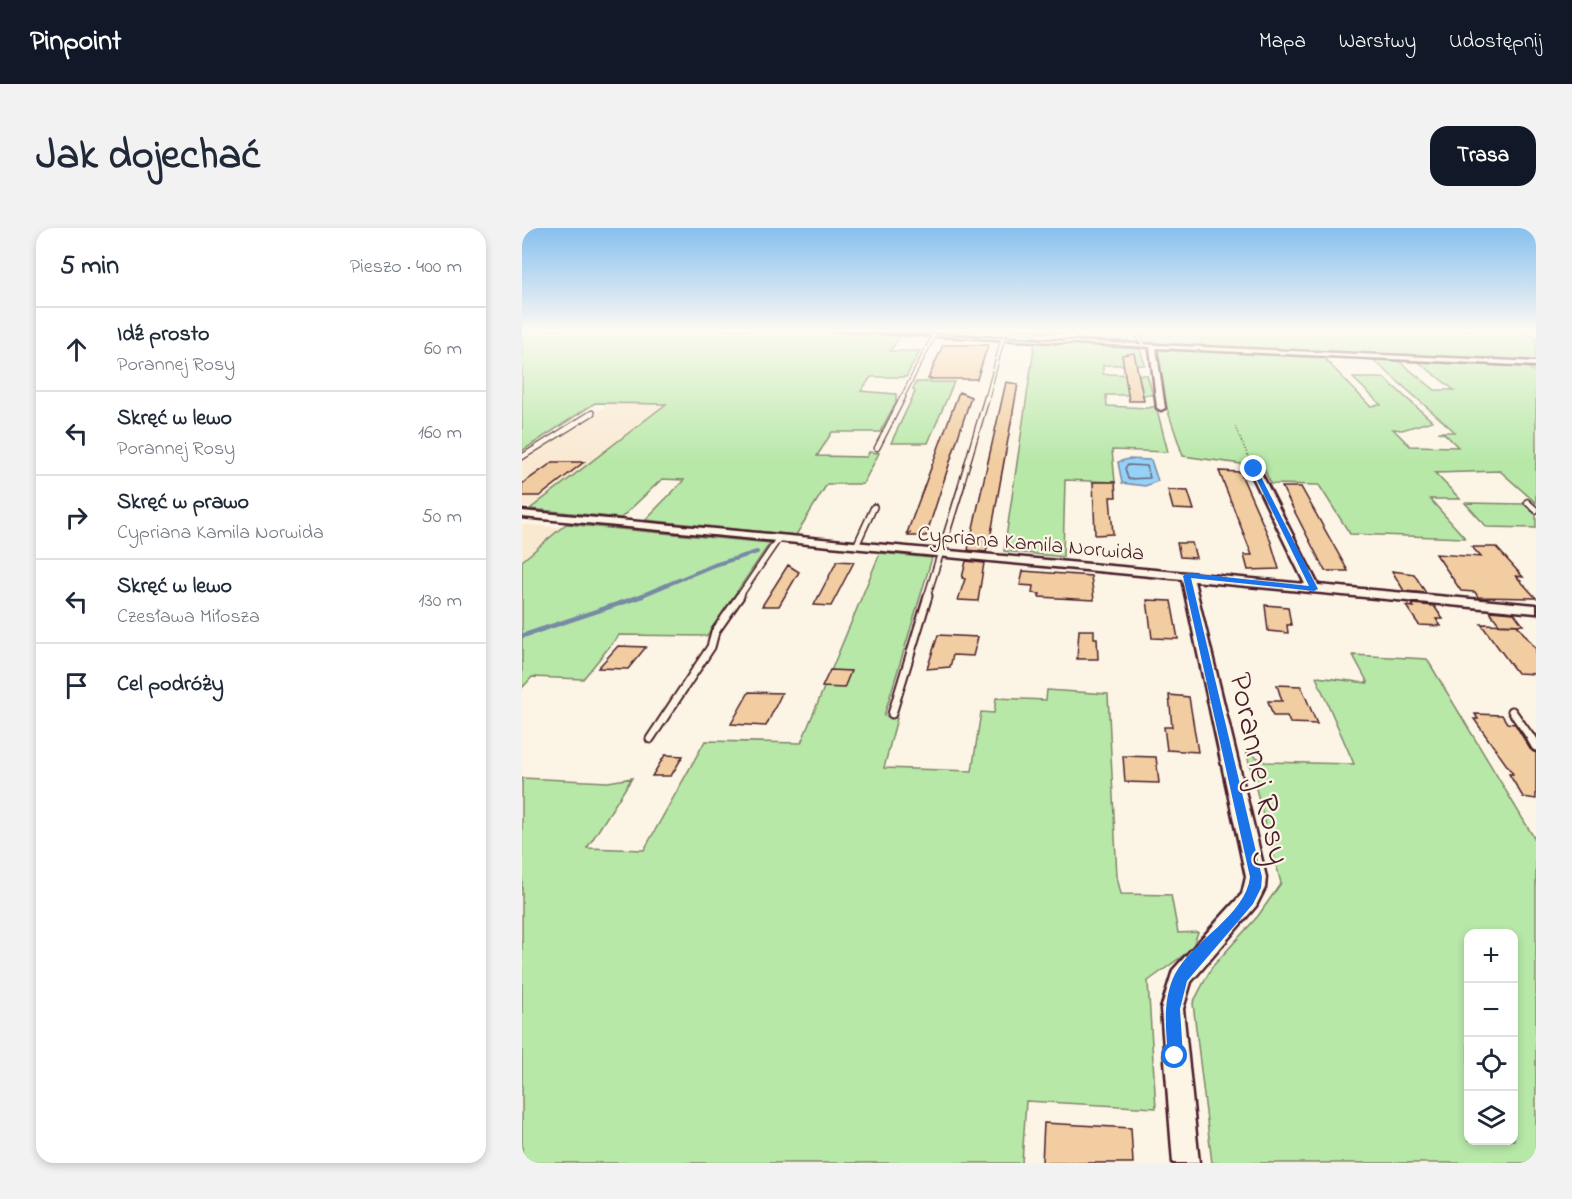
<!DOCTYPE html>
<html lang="pl">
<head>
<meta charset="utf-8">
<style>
	body { margin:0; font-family:"Indie Flower",sans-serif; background:#f2f2f3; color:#1f2937 }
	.controls { position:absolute; right:18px; bottom:18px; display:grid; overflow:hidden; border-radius:12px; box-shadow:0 3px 9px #0003 }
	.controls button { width:54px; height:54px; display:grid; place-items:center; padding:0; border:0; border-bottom:2px solid #e0e1e3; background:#fff; color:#1f2937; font:30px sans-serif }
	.stop { position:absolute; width:18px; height:18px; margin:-14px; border:4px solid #1a73e8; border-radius:50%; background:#fff }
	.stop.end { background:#1a73e8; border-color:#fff; box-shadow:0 2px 6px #0008 }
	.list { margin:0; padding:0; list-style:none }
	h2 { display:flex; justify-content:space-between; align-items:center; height:78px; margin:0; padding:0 24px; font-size:26px }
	h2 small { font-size:20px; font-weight:400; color:#747a83 }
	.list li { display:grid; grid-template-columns:39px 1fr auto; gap:18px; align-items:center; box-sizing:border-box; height:84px; padding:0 24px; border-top:2px solid #e0e1e3 }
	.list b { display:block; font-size:22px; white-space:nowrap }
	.list p { margin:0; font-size:20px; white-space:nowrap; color:#747a83 }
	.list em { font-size:20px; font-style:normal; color:#747a83 }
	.icon { flex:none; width:33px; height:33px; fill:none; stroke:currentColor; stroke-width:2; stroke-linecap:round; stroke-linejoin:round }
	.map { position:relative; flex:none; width:1014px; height:935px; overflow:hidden; border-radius:18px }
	header { display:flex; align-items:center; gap:36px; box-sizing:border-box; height:84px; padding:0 30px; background:#111827; color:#fff }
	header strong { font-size:28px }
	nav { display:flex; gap:33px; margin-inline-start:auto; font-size:21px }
	.intro { display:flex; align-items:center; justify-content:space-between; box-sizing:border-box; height:144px; padding:0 36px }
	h1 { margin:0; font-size:42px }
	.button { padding:15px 27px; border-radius:18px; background:#111827; color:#fff; font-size:21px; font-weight:700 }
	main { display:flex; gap:36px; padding:0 36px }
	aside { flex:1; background:#fff; border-radius:18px; box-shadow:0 3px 9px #0003 }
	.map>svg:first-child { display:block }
	.built { fill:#f9e9d1 }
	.green { fill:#b7e8a8; stroke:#80846a; stroke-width:1.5; fill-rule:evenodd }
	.water { fill:#96d1f7; stroke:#788aa5; stroke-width:1.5 }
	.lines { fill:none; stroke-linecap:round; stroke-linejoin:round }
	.shore { stroke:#68667d; stroke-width:1.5 }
	.stream-far1 { stroke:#788aa5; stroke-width:4 }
	.stream { stroke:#788aa5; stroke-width:5 }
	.building { fill:#f1cda1; stroke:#4a1f2b; stroke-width:1.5 }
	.lane-far4-casing { stroke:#4a1f2b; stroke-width:5 }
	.lane-far3-casing { stroke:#4a1f2b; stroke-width:7 }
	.lane-far2-casing { stroke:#4a1f2b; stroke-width:8 }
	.lane-far1-casing { stroke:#4a1f2b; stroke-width:11 }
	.lane-casing { stroke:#4a1f2b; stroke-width:14 }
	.street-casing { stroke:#4a1f2b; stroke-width:5 }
	.path { stroke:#4a1f2b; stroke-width:1.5; stroke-dasharray:1 2; stroke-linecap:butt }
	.lane-far4 { stroke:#fcf5e5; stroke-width:3 }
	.lane-far3 { stroke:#fcf5e5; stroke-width:4.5 }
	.lane-far2 { stroke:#fcf5e5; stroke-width:5 }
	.lane-far1 { stroke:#fcf5e5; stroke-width:7 }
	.lane { stroke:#fcf5e5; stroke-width:9 }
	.street { fill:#fcf5e5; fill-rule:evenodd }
	.route { fill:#1a73e8 }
	.labels { text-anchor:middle; stroke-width:4.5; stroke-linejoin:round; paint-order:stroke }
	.far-street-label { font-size:22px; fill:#4a1f2b; stroke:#fcf5e5 }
	.near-street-label { font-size:33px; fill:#4a1f2b; stroke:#fcf5e5 }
</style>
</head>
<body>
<header>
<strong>Pinpoint</strong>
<nav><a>Mapa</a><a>Warstwy</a><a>Udostępnij</a></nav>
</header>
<div class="intro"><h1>Jak dojechać</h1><a class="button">Trasa</a></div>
<main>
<aside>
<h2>5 min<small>Pieszo · 400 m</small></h2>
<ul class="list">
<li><svg class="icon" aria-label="ahead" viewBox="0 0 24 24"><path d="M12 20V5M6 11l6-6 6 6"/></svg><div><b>Idź prosto</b><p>Porannej Rosy</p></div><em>60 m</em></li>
<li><svg class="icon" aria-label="left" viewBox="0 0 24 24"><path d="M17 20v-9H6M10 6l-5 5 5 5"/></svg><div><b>Skręć w lewo</b><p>Porannej Rosy</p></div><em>160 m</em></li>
<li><svg class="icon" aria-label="right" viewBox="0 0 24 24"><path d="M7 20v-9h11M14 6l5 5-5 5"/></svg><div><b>Skręć w prawo</b><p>Cypriana Kamila Norwida</p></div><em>50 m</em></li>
<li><svg class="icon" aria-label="left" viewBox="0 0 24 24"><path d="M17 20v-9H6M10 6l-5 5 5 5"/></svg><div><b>Skręć w lewo</b><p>Czesława Miłosza</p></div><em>130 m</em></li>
<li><svg class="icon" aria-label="arrive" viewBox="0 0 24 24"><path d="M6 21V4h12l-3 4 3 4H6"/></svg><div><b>Cel podróży</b></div></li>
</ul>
</aside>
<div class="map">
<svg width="1014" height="935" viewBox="0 0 1014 935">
	<rect width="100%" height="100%" fill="#fcf5e5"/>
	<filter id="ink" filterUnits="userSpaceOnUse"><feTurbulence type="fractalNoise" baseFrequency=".0167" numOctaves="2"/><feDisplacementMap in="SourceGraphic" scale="12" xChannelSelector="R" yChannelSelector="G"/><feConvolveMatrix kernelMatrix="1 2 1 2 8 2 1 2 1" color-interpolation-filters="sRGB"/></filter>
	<g filter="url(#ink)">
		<path class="built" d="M 88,175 L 145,176 L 10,279 L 0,279 L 0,234 Z
			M 0,296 L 31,299 L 40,299 L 0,333 Z"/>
		<path class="green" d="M 0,102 L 279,102 L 379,107 L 368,123 L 398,123 L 384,149 L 349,149 L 339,163 L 374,166 L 374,174 L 358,204 L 310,204 L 295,228 L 345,229 L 347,224 L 357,225 L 341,256 L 305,256 L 274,307 L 123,292 L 162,252 L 140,251 L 99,290 L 8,281 L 144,176 L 73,175 L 0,223 Z
			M 328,102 L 466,102 L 465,107 Z
			M 478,102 L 604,102 L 607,113 L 555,112 L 554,105 L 514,105 L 513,110 L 478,108 Z
			M 612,102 L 994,102 L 1014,109 L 1014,133 L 617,116 Z
			M 513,113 L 618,121 L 623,137 L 581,137 L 581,146 L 625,147 L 631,167 L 584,167 L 585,178 L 626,180 L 634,178 L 646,224 L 590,222 L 593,254 L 543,252 L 541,329 L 482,323 Z
			M 630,120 L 801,129 L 848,178 L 859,177 L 831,150 L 862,150 L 910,193 L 880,202 L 871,201 L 888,218 L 936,219 L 923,206 L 916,204 L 933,204 L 848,129 L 874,131 L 913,162 L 932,162 L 894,132 L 1003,138 L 1014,144 L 1014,275 L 978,243 L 913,245 L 938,271 L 908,271 L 943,310 L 828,306 L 797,257 L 749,256 L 741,239 L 661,228 L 625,121 Z
			M 394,154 L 432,154 L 406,215 L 369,215 L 393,164 L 391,161 Z
			M 943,275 L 1002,276 L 1014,287 L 1014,300 L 965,299 Z
			M 44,296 L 248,315 L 185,408 L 97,407 L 61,451 L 10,449 L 0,460 L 0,333 Z
			M 358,325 L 410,330 L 362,488 L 375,490 L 362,540 L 450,543 L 459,484 L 472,485 L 474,470 L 524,472 L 525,462 L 586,466 L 595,649 L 599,666 L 649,667 L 656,705 L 676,704 L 670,721 L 626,753 L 634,880 L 504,873 L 500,935 L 0,935 L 0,550 L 86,554 L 110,550 L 65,620 L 122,622 L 183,513 L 279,515 Z
			M 831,427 L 905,431 L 1014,613 L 1014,935 L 690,935 L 671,775 L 690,739 L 736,688 L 759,655 L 724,523 L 743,534 L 832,536 L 794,449 L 846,455 ZM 946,706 L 992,706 L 992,912 L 946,912 Z"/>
		<path class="water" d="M 606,231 L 629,232 L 636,253 L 623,258 L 600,255 L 596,234 Z"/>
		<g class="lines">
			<path class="shore" d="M 606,237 L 625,238 L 628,250 L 606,251 L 603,240 Z"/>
			<path class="stream-far1" d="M 116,369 L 192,337 L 235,324"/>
			<path class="stream" d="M 0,408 L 120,368"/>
		</g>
		<path class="building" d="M 421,117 L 466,117 L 455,151 L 406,151 Z
			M 612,125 L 622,173 L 607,173 L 600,127 Z
			M 484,154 L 496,156 L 468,311 L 464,324 L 446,322 Z
			M 437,164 L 449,169 L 404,308 L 386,308 L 388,305 L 385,305 Z
			M 31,234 L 62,234 L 18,268 L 0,268 L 0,256 Z
			M 697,243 L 718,244 L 749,314 L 757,341 L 726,342 L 722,327 L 730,327 Z
			M 571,254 L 593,254 L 594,269 L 588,269 L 591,306 L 573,307 Z
			M 760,259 L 779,259 L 826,343 L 803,343 Z
			M 646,262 L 666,263 L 672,282 L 651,281 Z
			M 655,315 L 670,315 L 674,330 L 658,329 Z
			M 950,319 L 974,319 L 1001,349 L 994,348 L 1014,370 L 956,369 L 953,364 L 939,363 L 914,326 L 959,329 Z
			M 315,333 L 332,334 L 309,378 L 292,377 Z
			M 444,333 L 462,335 L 456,373 L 436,372 L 443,351 L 440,350 Z
			M 266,337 L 277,344 L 257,378 L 240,378 Z
			M 501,343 L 569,348 L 572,372 L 517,369 L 518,366 L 510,365 L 511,358 L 498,357 Z
			M 870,343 L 892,346 L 904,365 L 882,363 Z
			M 625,372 L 649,373 L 656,411 L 630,410 Z
			M 890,376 L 912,378 L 921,391 L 914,391 L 919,398 L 897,397 L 884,378 L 892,379 Z
			M 743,377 L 766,379 L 769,397 L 765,397 L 766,405 L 746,403 Z
			M 967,383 L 992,385 L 1001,397 L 977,396 Z
			M 959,396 L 995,397 L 1014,421 L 1014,446 L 995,445 Z
			M 557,402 L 572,402 L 572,410 L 575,410 L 576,431 L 555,431 Z
			M 416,407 L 456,409 L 451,428 L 431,427 L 428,439 L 405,441 Z
			M 96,418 L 124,419 L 106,441 L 76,440 Z
			M 308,442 L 329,443 L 322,460 L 300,459 Z
			M 755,457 L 779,458 L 795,496 L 768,495 L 765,488 L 751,488 L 746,473 L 760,473 Z
			M 227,464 L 260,465 L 244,498 L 209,496 Z
			M 647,467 L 667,469 L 676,524 L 645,522 L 642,499 L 650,499 Z
			M 953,486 L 980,487 L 985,495 L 993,496 L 1008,521 L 1014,525 L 1014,571 L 1001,569 L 987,546 L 991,546 L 952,491 L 956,491 Z
			M 143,527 L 161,528 L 149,548 L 130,548 Z
			M 601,528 L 634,529 L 637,555 L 603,554 Z
			M 522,895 L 609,900 L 611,935 L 520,935 Z"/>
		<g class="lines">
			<defs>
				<path id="lane-far4" d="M 612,102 L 622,117
					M 380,170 L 412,107
					M 465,170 L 481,110"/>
				<path id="lane-far3" d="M 355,220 L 381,169
					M 0,229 L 70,185
					M 439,257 L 465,169"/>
				<path id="lane-far2" d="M 1005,274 L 1014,282
					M 334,318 L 352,279
					M 217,369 L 257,310
					M 405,369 L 440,256"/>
				<path id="lane-far1" d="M 990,483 L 1011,513
					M 370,486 L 406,368
					M 128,511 L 189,419 L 193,404 L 218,368"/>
				<path id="lane" d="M 1010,511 L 1014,518"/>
				<path id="street" d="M 304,102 L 1014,134 L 1014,138 L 634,120 L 643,180 L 639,182 L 635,180 L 628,119 Z
					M 732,238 L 737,241 L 796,357 L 1014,377 L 1014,385 L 672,353 L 744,649 L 743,660 L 734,678 L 669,754 L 661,781 L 677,935 L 651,935 L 639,781 L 651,742 L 720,666 L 724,649 L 660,351 L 0,289 L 0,283 L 783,356 L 727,241 Z"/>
			</defs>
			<use href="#lane-far4" class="lane-far4-casing"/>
			<use href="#lane-far3" class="lane-far3-casing"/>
			<use href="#lane-far2" class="lane-far2-casing"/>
			<use href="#lane-far1" class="lane-far1-casing"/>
			<use href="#lane" class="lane-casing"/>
			<use href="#street" class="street-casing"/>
			<path class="path" d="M 998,102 L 1014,108
				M 713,199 L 727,230"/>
			<use href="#lane-far4" class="lane-far4"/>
			<use href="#lane-far3" class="lane-far3"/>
			<use href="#lane-far2" class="lane-far2"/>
			<use href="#lane-far1" class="lane-far1"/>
			<use href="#lane" class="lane"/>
			<use href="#street" class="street"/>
		</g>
	</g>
	<linearGradient id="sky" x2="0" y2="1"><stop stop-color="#87c0ee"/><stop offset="0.44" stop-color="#fefaf3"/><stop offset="1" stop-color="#fefaf3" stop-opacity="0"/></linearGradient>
	<rect width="1014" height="233" fill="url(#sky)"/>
	<path class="route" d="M 729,240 L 735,241 L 796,361 L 792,363 L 669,350 L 740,649 L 739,660 L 731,676 L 665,753 L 658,781 L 661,828 L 659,834 L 653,836 L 648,834 L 646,828 C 644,800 640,772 653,746 C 670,713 724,687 728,649 L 661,348 L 665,345 L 787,358 Z"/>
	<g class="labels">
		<g class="far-street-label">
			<text transform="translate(509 314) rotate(5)" y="8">Cypriana Kamila Norwida</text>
		</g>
		<g class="near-street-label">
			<text transform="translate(740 540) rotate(78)" y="12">Porannej Rosy</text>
		</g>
	</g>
</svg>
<div class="controls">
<button>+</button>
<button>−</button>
<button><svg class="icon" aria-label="locate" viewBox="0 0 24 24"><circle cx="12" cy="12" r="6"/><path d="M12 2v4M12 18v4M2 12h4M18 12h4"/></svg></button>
<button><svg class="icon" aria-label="layers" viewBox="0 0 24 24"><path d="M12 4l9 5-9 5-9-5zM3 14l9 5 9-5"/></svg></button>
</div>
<div class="stop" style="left:653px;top:828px"></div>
<div class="stop end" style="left:732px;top:241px"></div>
</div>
</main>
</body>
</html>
